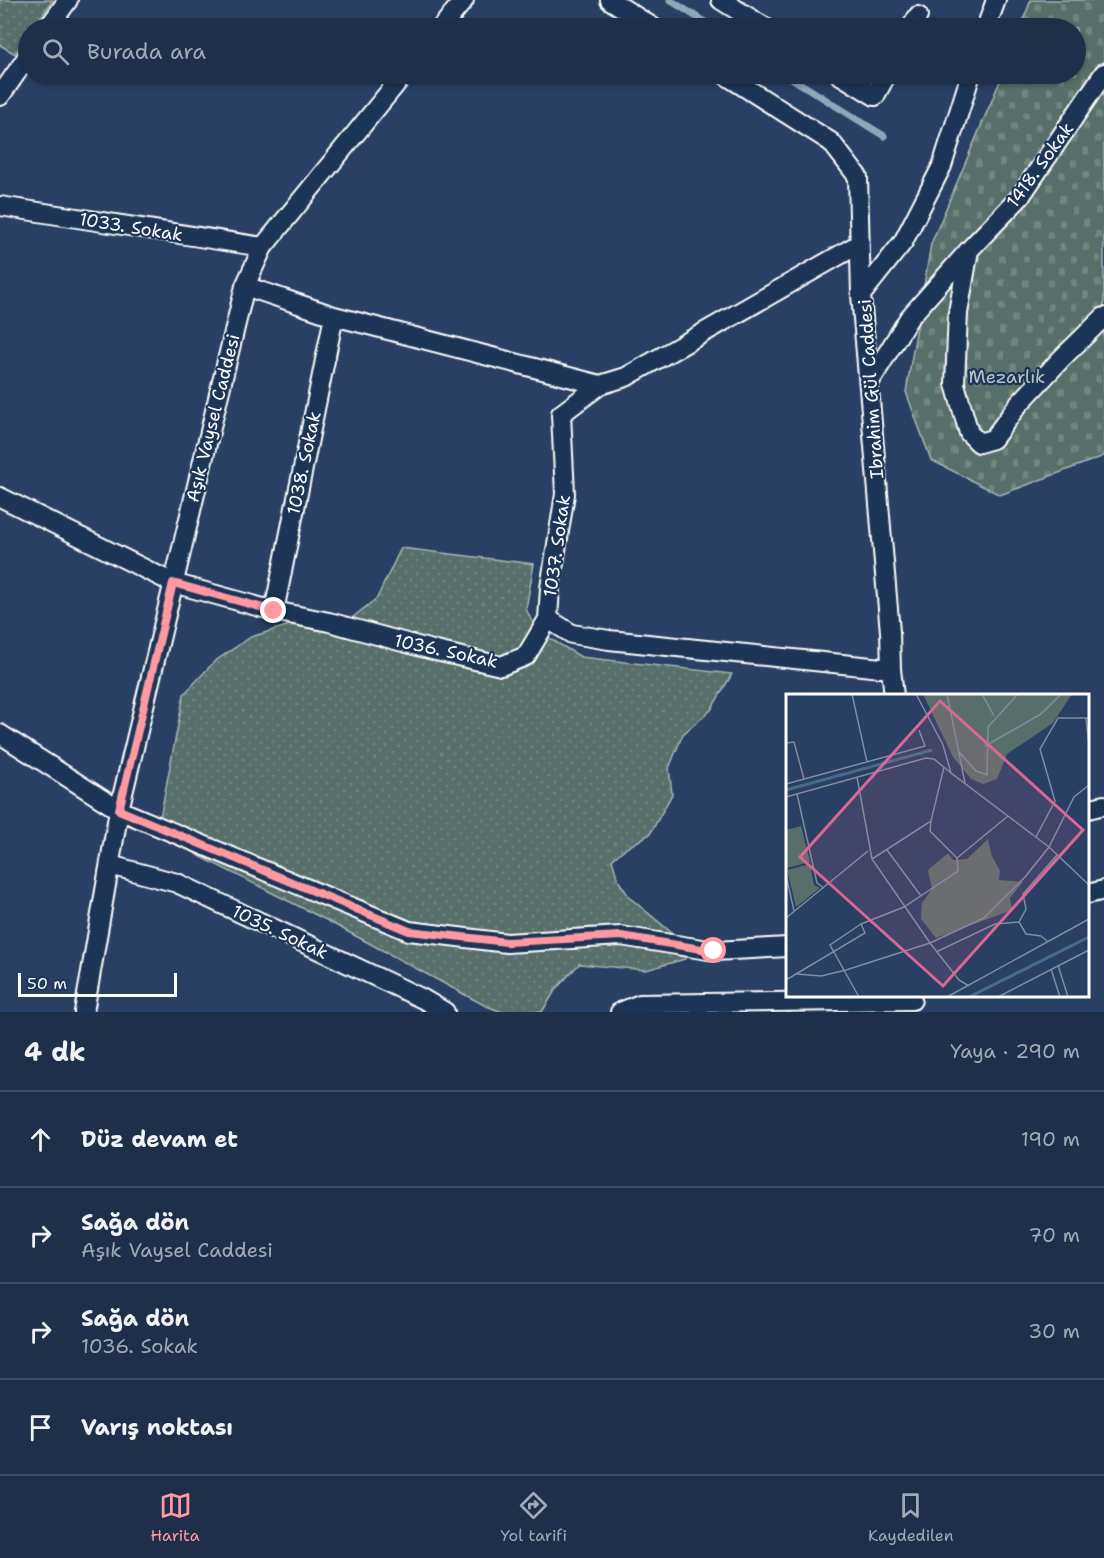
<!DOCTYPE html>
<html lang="tr">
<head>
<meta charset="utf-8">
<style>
	body { margin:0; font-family:"Shantell Sans",sans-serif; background:#273751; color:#f1f3f6 }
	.scale { position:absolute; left:18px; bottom:15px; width:159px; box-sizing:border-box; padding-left:6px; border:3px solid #fff; border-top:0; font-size:16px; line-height:21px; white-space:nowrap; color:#fff; -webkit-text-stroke:4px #1d3557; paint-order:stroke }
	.stop { position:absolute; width:18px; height:18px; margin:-14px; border:4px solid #ff9aa2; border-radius:50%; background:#fff }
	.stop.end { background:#ff9aa2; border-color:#fff; box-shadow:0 2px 6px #0008 }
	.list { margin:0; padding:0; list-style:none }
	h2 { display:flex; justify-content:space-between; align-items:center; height:78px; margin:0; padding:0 24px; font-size:26px }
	h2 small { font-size:20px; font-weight:400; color:#a1a9b5 }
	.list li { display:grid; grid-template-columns:39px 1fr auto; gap:18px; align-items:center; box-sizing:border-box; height:96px; padding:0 24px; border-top:2px solid #3c4a62 }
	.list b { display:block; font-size:22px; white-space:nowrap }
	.list p { margin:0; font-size:20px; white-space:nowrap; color:#a1a9b5 }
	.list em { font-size:20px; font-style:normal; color:#a1a9b5 }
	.icon { flex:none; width:33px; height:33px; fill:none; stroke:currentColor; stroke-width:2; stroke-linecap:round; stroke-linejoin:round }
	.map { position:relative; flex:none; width:1104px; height:1012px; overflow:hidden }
	.search { position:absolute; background:#1f2f4a; box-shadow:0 2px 4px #0004; left:18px; right:18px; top:18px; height:66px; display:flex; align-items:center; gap:15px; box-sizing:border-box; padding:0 21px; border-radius:33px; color:#a1a9b5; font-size:22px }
	.sheet { height:462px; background:#1f2f4a }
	nav { display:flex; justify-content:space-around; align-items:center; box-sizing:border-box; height:84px; border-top:2px solid #3c4a62; background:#1f2f4a; font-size:16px; color:#a1a9b5 }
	nav a { display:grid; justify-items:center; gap:3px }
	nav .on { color:#ff9aa2 }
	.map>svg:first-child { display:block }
	.grass { fill:url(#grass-dots); stroke:#acb6b4; stroke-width:1.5 }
	.cemetery { fill:url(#cemetery-stones); stroke:#acb6b4; stroke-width:1.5 }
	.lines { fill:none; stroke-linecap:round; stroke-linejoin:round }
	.stream { stroke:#8fa7ba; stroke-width:7 }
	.minor-casing { stroke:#fff; stroke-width:22 }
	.minor { stroke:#1d3557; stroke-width:18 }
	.route { stroke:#ff9aa2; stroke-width:8 }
	.labels { text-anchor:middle; stroke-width:4.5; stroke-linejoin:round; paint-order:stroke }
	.street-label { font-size:18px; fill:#fff; stroke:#1d3557 }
	.park-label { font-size:18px; fill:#bdc5c3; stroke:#1d3557 }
	.inset-river { fill:none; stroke:#446d8c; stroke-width:3 }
	.inset-road { fill:none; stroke:#7f8ca1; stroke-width:1.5 }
	.view { fill:#d76994; fill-opacity:0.15; stroke:#d76994; stroke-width:3 }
	.inset-edge { fill:none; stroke:#fff; stroke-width:3 }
</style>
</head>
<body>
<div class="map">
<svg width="1104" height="1012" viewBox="0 0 1104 1012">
	<defs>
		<pattern id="grass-dots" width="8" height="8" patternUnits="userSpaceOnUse" patternTransform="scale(1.5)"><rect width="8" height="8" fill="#596e6a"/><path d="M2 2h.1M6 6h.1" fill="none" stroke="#728480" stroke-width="1.8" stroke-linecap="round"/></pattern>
		<pattern id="cemetery-stones" width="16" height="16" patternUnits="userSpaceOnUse" patternTransform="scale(1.5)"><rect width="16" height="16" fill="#596e6a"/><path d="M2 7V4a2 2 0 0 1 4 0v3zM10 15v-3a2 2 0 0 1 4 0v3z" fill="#728480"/></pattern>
	</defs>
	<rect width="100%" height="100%" fill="#293f63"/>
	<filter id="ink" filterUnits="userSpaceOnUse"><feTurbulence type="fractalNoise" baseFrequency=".0167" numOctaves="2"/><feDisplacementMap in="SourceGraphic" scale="12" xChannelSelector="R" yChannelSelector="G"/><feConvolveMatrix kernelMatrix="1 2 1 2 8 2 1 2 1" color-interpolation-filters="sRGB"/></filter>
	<g filter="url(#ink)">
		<path class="grass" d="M 0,0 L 53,0 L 33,28 L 28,28 L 28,35 L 15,54 L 0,45 Z
			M 401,548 L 534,564 L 526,609 L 537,631 L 581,657 L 732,674 L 711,710 L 683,734 L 669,768 L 672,794 L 650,834 L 623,850 L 612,860 L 618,880 L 630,898 L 677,937 L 685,959 L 646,970 L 579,964 L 556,989 L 542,1012 L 502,1012 L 484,1005 L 326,920 L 197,855 L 160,818 L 184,694 L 215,661 L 251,637 L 293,624 L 338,629 L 377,598 Z"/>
		<path class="cemetery" d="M 1031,0 L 1104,0 L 1104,456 L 1000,495 L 931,460 L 906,392 L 931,244 L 1003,74 L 1076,74 L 1076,28 L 1020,28 Z"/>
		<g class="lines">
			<path class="stream" d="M 670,0 L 714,28
				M 785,74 L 884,136"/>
			<defs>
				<path id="minor" d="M 610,0 L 654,28
					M 721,0 L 766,28
					M 48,28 L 68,0
					M 441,28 L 464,0
					M 911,28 L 918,16
					M 986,28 L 996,0
					M 724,74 L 831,142 L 858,177 L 861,295
					M 839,74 L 875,96 L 887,74
					M 0,96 L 28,56
					M 0,206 L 263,247
					M 969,250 L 958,313 L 955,384 L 969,433 L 979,443 L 993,439 L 1018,405 L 1062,358 L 1104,317
					M 245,286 L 334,316 L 600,385 L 626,377 L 859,244
					M 869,383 L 909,318 L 969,250 L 1020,197 L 1104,73
					M 0,497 L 173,583 L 274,611 L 329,622 L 436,651 L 501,666 L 526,656 L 548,619 L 550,588 L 565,494 L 561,414 L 600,385
					M 274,611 L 334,316
					M 548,619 L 572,634 L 609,640 L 891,669
					M 894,696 L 891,669 L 890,632 L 861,295 L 903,242 L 942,166 L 971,74
					M 0,734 L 119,810 L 409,931 L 507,943 L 621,936 L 714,951 L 788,947
					M 1088,809 L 1104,805
					M 110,865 L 177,883 L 423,999 L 445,1012
					M 1088,894 L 1104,890
					M 84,1012 L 119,810 L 245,286 L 263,247 L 404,74
					M 620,1012 L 640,1004 L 912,1000"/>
			</defs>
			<use href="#minor" class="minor-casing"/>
			<use href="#minor" class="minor"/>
		</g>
	</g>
	<g class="lines" filter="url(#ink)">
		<path class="route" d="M 274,611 L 173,583 L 119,810 L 409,931 L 507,942 L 621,936 L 714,951"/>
	</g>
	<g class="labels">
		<g class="street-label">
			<text transform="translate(1040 165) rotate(-54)" y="6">1418. Sokak</text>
			<text transform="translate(131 227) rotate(9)" y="6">1033. Sokak</text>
			<text transform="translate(871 389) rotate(-94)" y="6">Ibrahim Gül Caddesi</text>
			<text transform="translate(213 418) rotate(-76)" y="6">Aşık Vaysel Caddesi</text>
			<text transform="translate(304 463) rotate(-78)" y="6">1038. Sokak</text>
			<text transform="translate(557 546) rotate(-82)" y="6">1037. Sokak</text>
			<text transform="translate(446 651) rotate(12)" y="6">1036. Sokak</text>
			<text transform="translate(280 932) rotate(25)" y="6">1035. Sokak</text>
		</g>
		<g class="park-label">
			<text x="1007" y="383">Mezarlık</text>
		</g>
	</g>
	<g transform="translate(786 694)">
		<rect width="303" height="303" fill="#293f63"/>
		<path d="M 15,132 L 24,168 L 1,174 L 0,136 ZM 202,145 L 205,160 L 214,177 L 213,186 L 237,188 L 224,204 L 226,216 L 150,244 L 135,225 L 136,209 L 146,195 L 142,176 L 162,159 L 167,166 L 181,165 Z" fill="#596e6a"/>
		<path d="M 137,0 L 286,0 L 267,29 L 221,60 L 211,85 L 197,90 L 185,85 L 167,63 Z" fill="#596e6a"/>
		<path d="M 24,170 L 28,191 L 34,194 L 10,213 L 1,176 Z" fill="#596e6a"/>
		<path class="inset-river" d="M 0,96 L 146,56M 183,303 L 303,243"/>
		<path class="inset-road" d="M 66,0 L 81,68M 130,0 L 157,51 L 165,79 L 263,153 L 303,191M 161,0 L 179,89M 196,0 L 208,22M 300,24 L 303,52M 0,49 L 8,48 L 18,85M 199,52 L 255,20 L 275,0M 173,58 L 190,77 L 201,81 L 202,33 L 232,0M 71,83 L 86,165 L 144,249 L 173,286 L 183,292M 0,90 L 139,52 L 133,36M 11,100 L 31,189 L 38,194M 0,103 L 140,64 L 148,65 L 165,79M 250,143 L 269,107 L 254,55 L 272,24 L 303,24M 101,156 L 135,202M 171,164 L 222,122M 86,165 L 145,127 L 158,73M 0,181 L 8,217M 0,224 L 82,157M 233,228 L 240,240 L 255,242 L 261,247M 150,258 L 209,230 L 233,228 L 240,215 L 237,200 L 271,161M 272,271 L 282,303M 265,275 L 274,303M 11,280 L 35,282 L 60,276 L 144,249 L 198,224 L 239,183 L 263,153 L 288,103 L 303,91M 0,286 L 79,239 L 75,230 L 118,213 L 172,177 L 171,164 L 144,137 L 145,127M 73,303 L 44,251 L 75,230M 161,303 L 303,225M 212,303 L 303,256"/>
		<path class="view" d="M 154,7 L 297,136 L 157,292 L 14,163 Z"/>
		<rect width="303" height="303" class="inset-edge"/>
	</g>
</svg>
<div class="scale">50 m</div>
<div class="stop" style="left:714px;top:951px"></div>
<div class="stop end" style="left:274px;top:611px"></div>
<div class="search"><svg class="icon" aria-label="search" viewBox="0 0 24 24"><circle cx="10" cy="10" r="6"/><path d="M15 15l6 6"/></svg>Burada ara</div>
</div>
<section class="sheet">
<h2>4 dk<small>Yaya · 290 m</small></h2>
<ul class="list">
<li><svg class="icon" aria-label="ahead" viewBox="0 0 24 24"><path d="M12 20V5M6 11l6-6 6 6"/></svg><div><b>Düz devam et</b></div><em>190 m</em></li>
<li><svg class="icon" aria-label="right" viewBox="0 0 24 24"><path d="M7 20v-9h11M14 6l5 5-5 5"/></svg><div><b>Sağa dön</b><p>Aşık Vaysel Caddesi</p></div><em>70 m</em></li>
<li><svg class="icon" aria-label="right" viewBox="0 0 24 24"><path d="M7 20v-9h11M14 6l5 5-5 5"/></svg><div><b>Sağa dön</b><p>1036. Sokak</p></div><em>30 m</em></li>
<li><svg class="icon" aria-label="arrive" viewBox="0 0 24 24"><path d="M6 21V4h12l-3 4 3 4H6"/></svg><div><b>Varış noktası</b></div></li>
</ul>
</section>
<nav>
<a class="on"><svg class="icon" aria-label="map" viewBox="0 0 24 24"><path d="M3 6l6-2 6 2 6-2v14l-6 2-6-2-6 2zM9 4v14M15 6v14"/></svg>Harita</a>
<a><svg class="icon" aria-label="directions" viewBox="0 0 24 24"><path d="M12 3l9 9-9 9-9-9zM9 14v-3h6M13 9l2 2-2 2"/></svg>Yol tarifi</a>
<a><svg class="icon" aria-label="saved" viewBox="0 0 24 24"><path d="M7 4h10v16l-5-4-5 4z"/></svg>Kaydedilen</a>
</nav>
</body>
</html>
